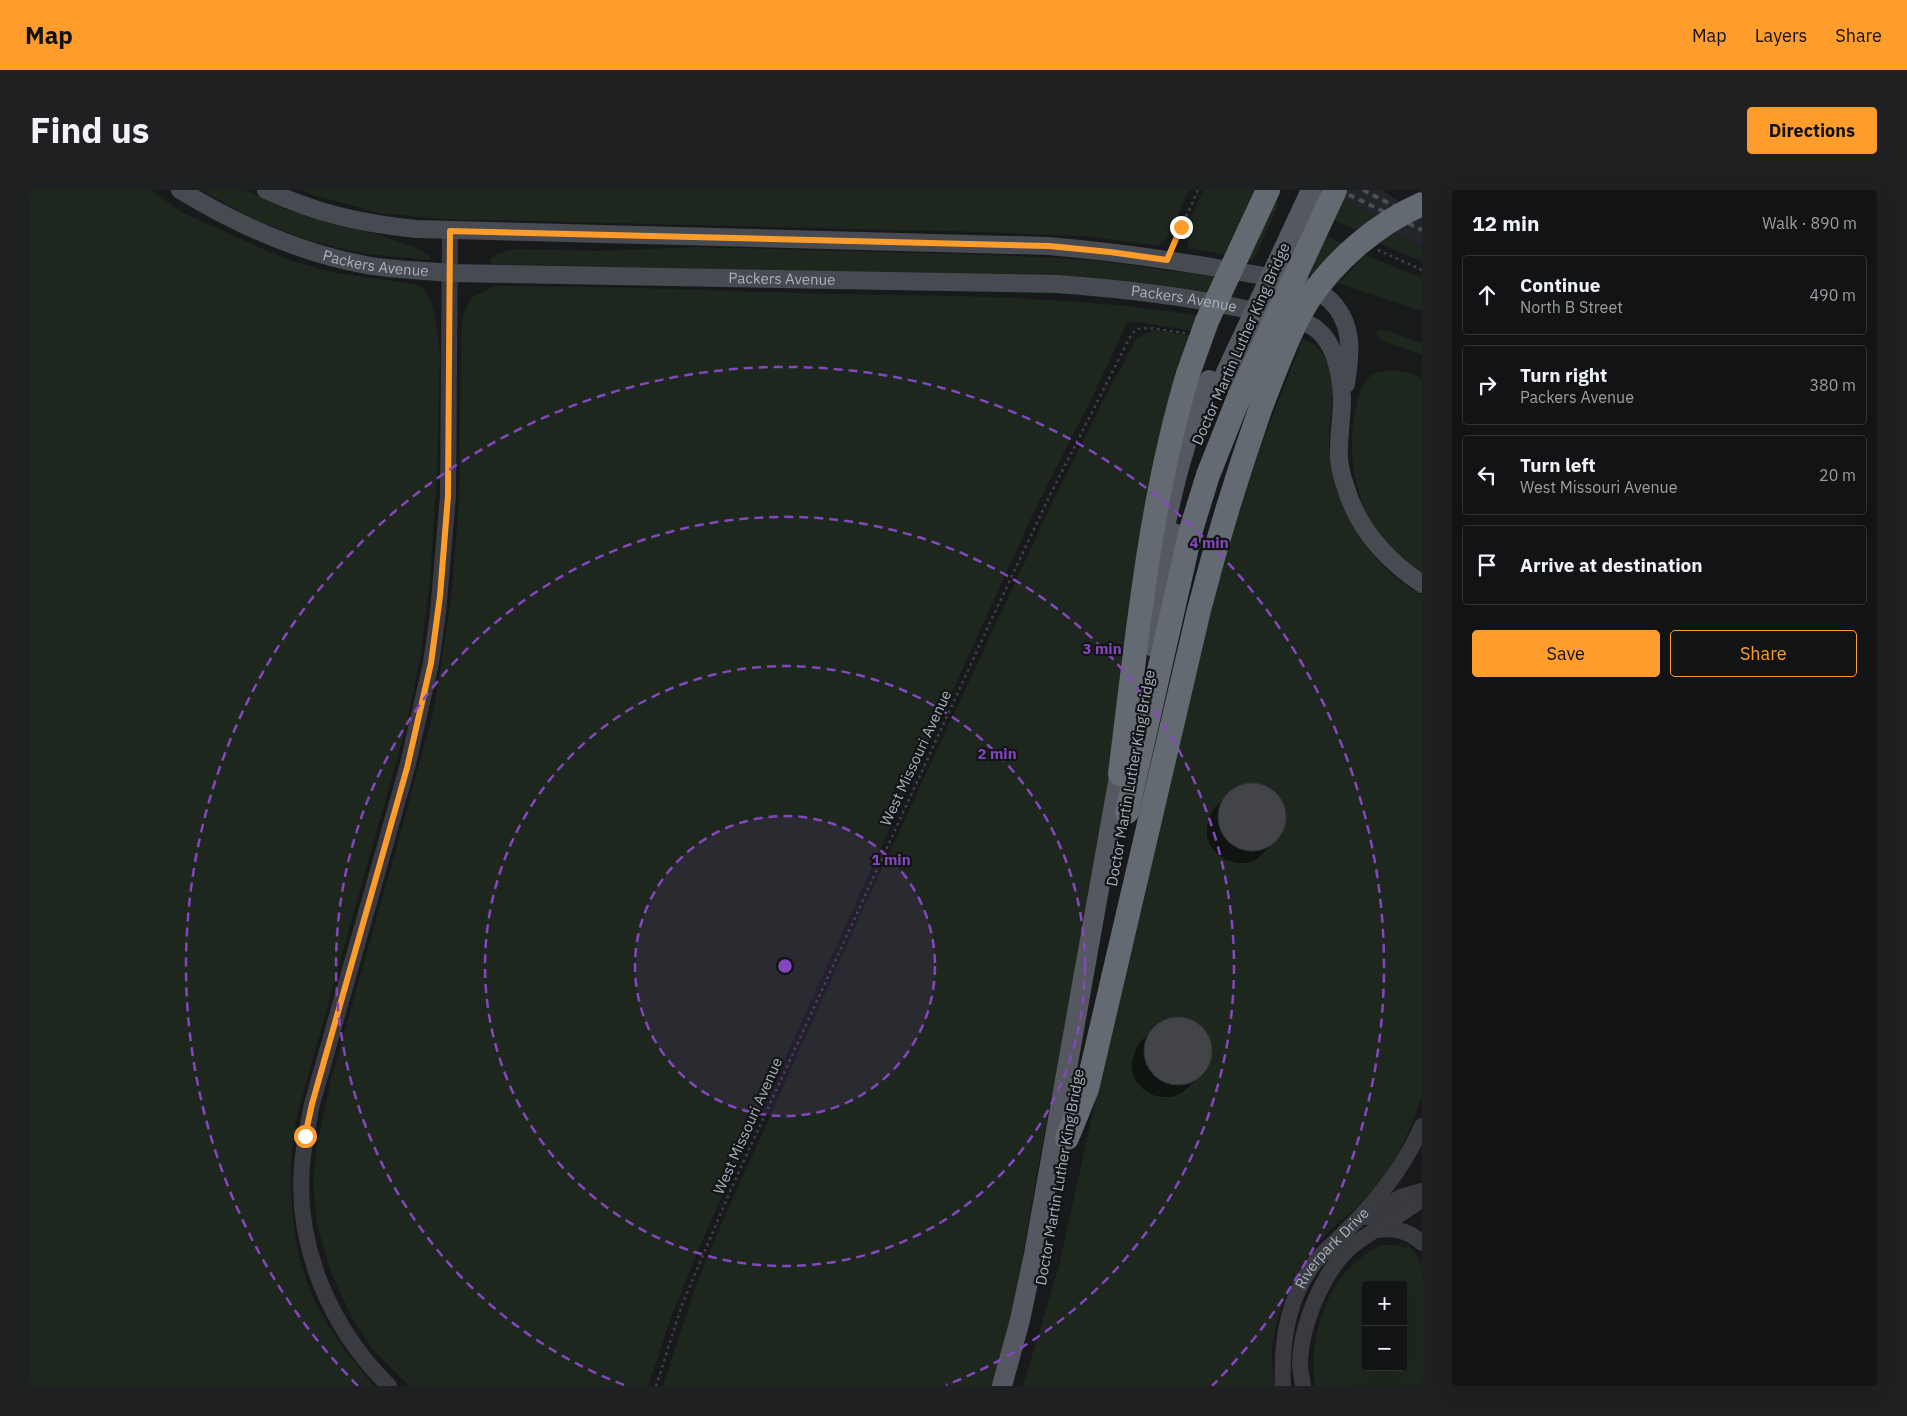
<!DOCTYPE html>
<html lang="en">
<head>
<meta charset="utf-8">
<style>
	body { margin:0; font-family:"IBM Plex Sans",sans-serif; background:#1f2022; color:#f1f3f6 }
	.controls { position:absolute; right:15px; bottom:15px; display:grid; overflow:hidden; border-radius:5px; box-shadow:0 5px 20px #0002 }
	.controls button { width:45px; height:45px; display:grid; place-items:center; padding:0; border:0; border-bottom:1px solid #313234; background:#121314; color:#f1f3f6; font:25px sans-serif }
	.stop { position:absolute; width:15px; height:15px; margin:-11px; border:4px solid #ff9d2c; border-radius:50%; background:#fff }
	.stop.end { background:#ff9d2c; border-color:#fff; box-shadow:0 1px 5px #0008 }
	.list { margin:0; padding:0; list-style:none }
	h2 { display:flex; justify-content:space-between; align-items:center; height:65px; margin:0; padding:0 20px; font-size:21px }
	h2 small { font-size:16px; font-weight:400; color:#9c9ea0 }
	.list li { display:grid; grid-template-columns:32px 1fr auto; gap:15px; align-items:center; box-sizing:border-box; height:80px; margin:0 10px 10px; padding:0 10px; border:1px solid #313234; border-radius:5px }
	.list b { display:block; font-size:19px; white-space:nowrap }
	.list p { margin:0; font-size:16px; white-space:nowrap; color:#9c9ea0 }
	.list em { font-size:16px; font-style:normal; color:#9c9ea0 }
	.actions { display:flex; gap:10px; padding:15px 20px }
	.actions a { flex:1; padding:11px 0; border:1px solid #ff9d2c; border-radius:5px; text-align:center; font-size:18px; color:#ff9d2c }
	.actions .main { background:#ff9d2c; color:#111 }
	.icon { flex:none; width:28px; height:28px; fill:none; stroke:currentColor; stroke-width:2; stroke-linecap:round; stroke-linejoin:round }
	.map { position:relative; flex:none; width:1392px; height:1196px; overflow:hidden; border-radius:5px }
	header { display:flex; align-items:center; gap:30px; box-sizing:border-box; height:70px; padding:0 25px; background:#ff9d2c; color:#111 }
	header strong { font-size:24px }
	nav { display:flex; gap:28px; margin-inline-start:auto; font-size:18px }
	.intro { display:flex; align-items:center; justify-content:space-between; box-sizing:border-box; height:120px; padding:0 30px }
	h1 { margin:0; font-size:35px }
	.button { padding:12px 22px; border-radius:5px; background:#ff9d2c; color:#111; font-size:18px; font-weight:700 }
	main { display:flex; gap:30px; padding:0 30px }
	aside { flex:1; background:#121314; border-radius:5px; box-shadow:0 5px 20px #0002 }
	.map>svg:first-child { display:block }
	.built { fill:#242528 }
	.green { fill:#1e271e; fill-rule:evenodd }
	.shadow { fill:#0007 }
	.building { fill:#424448; stroke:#323337 }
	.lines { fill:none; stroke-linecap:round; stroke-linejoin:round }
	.path { stroke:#3f4247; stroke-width:2.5; stroke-dasharray:2.5 4; stroke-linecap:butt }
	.tertiary { stroke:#393b40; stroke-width:16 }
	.secondary { stroke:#474a50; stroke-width:18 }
	.primary { stroke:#555860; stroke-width:20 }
	.motorway { stroke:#646a72; stroke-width:24 }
	.rail { stroke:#4c4f55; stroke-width:4; stroke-dasharray:6 5; stroke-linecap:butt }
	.primary-bridge { stroke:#555860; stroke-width:20 }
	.motorway-bridge { stroke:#646a72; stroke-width:24 }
	.route { stroke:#ff9d2c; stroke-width:6 }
	.ring { fill:none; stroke:#8447be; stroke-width:2.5; stroke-dasharray:9 6 }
	.labels { text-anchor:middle; stroke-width:4.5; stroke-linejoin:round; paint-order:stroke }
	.street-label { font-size:15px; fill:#a9b1bc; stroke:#131416 }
	.centre { fill:#8447be; stroke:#131416; stroke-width:2.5 }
	.ring-label { font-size:15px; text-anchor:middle; font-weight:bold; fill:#8447be; stroke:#131416; stroke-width:4.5; stroke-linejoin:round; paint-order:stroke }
</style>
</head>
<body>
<header>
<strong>Map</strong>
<nav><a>Map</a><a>Layers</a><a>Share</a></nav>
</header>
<div class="intro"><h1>Find us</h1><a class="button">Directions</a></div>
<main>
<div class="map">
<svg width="1392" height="1196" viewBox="0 0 1392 1196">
	<rect width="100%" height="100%" fill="#18191b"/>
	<path class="built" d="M 1315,0 L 1352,0 L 1370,12 L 1346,28 L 1310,8 Z
		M 1392,26 L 1392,57 L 1364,43 L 1382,31 Z"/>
	<path class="green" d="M 0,0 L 121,0 L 153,23 L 253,68 L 305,83 L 385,94 L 393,99 L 400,108 L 405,126 L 410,163 L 407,284 L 400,390 L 391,464 L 376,537 L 275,896 C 271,911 266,928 264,944 C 256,1001 263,1075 292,1125 C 307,1151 325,1173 344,1196 L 0,1196 Z
		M 171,0 L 216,0 L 255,19 L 302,34 L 347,44 L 385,57 L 399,65 L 401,70 L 336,64 L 280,51 L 224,29 Z
		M 271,0 L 1159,0 L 1138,47 L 1127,56 L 1065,47 L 955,42 L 413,29 L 349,23 L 284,5 Z
		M 1174,0 L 1228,0 L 1197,65 L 1159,58 L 1155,41 Z
		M 1243,7 L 1248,15 L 1223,71 L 1214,69 Z
		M 1310,8 L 1346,28 L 1328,41 L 1301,29 Z
		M 1364,43 L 1392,57 L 1392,72 L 1349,53 Z
		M 1293,45 L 1314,54 L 1286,87 L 1275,84 Z
		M 668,57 L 966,65 L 1061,70 L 1187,87 L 1180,104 L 1041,87 L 462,74 L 459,71 C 465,62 476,61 486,59 L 570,61 Z
		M 1336,65 L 1392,88 L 1392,121 L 1308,93 Z
		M 465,96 C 578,96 692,101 805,104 C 927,106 1050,106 1171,126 L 1164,141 L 1108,132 L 1097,133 L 1059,214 L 1009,311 L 678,1037 L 641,1127 L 618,1196 L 379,1196 L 342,1159 L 321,1126 L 301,1082 L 287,1034 L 283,992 L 287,954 L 302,885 L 365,663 L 404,519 L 421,410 L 429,312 L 431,148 L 433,125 L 442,107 Z
		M 1123,140 L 1163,146 L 1114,330 L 1077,599 L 1047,780 L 1012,955 L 975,1167 L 967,1196 L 633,1196 L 664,1101 L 691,1035 L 830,726 L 1023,311 L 1071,215 L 1107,148 Z
		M 1351,140 L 1359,141 L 1392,153 L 1392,165 L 1350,150 L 1346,143 L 1347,141 Z
		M 1273,149 C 1277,151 1282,153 1286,156 C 1312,180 1299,221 1299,252 C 1301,310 1339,379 1392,405 L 1392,906 C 1380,942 1364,978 1338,1006 C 1321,1024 1300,1038 1285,1056 C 1262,1084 1243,1130 1242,1165 C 1242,1176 1244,1186 1244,1196 L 993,1196 L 1029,1076 L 1064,917 L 1167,473 L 1202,336 L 1226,268 Z
		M 1364,180 L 1382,184 L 1392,188 L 1392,385 C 1373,370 1354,355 1342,334 C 1332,317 1326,295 1323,276 C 1320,254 1322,194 1345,183 C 1350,181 1359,181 1364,180 Z
		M 1352,1055 L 1366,1055 L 1376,1058 L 1378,1055 L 1387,1065 L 1392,1078 L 1392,1196 L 1285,1196 C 1278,1141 1299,1079 1352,1055 ZM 1336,1095 L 1373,1095 L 1373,1177 L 1336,1177 Z"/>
	<path class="shadow" d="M 1217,594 L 1228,594 L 1239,598 L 1248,606 L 1254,616 L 1256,627 L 1254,638 L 1248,649 L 1235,661 L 1227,669 L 1217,673 L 1206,673 L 1196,670 L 1188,665 L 1181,657 L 1177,647 L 1177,636 L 1179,626 L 1185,617 L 1206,598 Z
		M 1142,829 L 1154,829 L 1164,832 L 1173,840 L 1179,850 L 1181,861 L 1179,873 L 1173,883 L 1161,895 L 1152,903 L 1142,907 L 1132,907 L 1122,905 L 1113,899 L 1106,891 L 1102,881 L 1102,871 L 1105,861 L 1110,852 L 1131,832 Z"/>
	<path class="building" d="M1188 627a34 34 0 1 1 68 0a34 34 0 1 1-68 0Z
		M1114 861a34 34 0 1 1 68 0a34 34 0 1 1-68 0Z"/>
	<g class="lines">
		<path class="path" d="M 1143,56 L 1168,0
			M 1348,60 L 1392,80
			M 626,1196 L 652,1115 L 701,999 L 956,441 L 1020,305 L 1100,147 L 1106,139 L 1119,138 L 1155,143"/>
		<g class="tertiary">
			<path d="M 1336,1027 L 1371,1007 L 1392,1001"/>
			<path d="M 1346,1040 C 1365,1038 1378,1040 1392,1053"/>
			<path d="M 359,1196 C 301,1139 265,1057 272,975 C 274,954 278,934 282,914 L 377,578 L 401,473 L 408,423 L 418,306 L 420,41"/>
			<path id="s1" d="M 1253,1196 C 1251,1156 1257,1113 1280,1079 C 1291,1062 1308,1050 1322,1035 C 1351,1006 1376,973 1392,936"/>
			<path d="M 1273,1196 C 1272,1189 1270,1181 1270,1173 C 1271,1136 1293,1080 1322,1056 C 1344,1039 1370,1026 1392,1009"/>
		</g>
		<g class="secondary">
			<path id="s2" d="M 150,0 C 208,35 269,63 336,75 C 363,80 392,80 419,83 L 1027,94 C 1096,99 1165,107 1233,123 C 1245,125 1270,129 1280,135 C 1305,148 1311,184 1312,208 C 1312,229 1308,249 1309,269 C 1310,277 1312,287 1315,295 C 1327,337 1356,370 1392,394"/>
			<path d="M 236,0 C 289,24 329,33 386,39 L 1019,56 C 1077,61 1135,69 1193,79 C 1220,84 1248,87 1275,96 C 1286,100 1299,107 1306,117 C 1324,140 1320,167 1316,194"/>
		</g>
		<path class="primary" d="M 1131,359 C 1141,301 1156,245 1179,190
			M 1123,457 L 1144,343
			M 972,1196 L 990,1130 L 1004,1064 L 1092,570"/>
		<path class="motorway" d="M 1090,584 C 1107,450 1119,314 1158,184
			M 1097,622 L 1161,340 L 1178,285 L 1209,207
			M 1037,948 L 1057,899 L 1169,420 C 1187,350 1208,282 1232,214"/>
		<path class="rail" d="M 1309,0 L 1392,40
			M 1333,0 L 1392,30"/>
		<path class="primary-bridge" d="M 1190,195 L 1281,0"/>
		<path class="motorway-bridge" d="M 1158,184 L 1177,131 L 1238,0
			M 1209,207 L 1305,0
			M 1232,214 C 1246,179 1259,141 1279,109 C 1306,69 1348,33 1392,14"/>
	</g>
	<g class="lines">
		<path class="route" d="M 275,946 L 282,914 L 377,578 L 401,473 L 410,406 L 418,306 L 420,41 L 1019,56 L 1080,62 L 1137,70 L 1151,37"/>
	</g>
	<circle cx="755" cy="776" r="150" fill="#8447be" fill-opacity=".12"/>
	<g class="ring">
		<circle cx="755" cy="776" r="150"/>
		<circle cx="755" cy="776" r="300"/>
		<path d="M594 1195A449 449 0 1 1 916 1195"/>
		<path d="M328 1196A599 599 0 1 1 1182 1196"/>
	</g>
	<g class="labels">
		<g class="street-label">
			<text dy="5" stroke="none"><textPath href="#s2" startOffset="211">Packers Avenue</textPath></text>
			<text dy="5" stroke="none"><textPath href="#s2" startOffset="618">Packers Avenue</textPath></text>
			<text dy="5" stroke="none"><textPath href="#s2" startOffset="1021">Packers Avenue</textPath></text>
			<text transform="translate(1211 154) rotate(-66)" y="5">Doctor Martin Luther King Bridge</text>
			<text transform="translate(886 568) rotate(-65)" y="5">West Missouri Avenue</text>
			<text transform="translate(1101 588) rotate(-80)" y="5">Doctor Martin Luther King Bridge</text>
			<text transform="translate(718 936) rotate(-66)" y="5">West Missouri Avenue</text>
			<text transform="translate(1030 987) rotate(-80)" y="5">Doctor Martin Luther King Bridge</text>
			<text dy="5" stroke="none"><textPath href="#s1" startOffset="152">Riverpark Drive</textPath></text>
		</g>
	</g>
	<circle cx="755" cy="776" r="8" class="centre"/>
	<g class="ring-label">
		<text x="1179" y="358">4 min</text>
		<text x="1072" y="464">3 min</text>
		<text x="967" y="569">2 min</text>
		<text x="861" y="675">1 min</text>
	</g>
</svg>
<div class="controls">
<button>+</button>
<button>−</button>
</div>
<div class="stop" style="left:275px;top:946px"></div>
<div class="stop end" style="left:1151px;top:37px"></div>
</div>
<aside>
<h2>12 min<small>Walk · 890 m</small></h2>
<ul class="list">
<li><svg class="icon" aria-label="ahead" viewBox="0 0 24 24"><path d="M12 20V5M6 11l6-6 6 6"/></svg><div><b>Continue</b><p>North B Street</p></div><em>490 m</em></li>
<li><svg class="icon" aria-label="right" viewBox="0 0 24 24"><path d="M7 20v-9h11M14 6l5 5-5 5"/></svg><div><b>Turn right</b><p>Packers Avenue</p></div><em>380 m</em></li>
<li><svg class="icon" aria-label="left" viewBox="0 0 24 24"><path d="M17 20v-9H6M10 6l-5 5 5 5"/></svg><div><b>Turn left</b><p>West Missouri Avenue</p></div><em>20 m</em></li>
<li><svg class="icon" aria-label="arrive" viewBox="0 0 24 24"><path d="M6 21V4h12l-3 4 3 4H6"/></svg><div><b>Arrive at destination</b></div></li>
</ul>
<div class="actions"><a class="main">Save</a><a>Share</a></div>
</aside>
</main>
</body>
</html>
